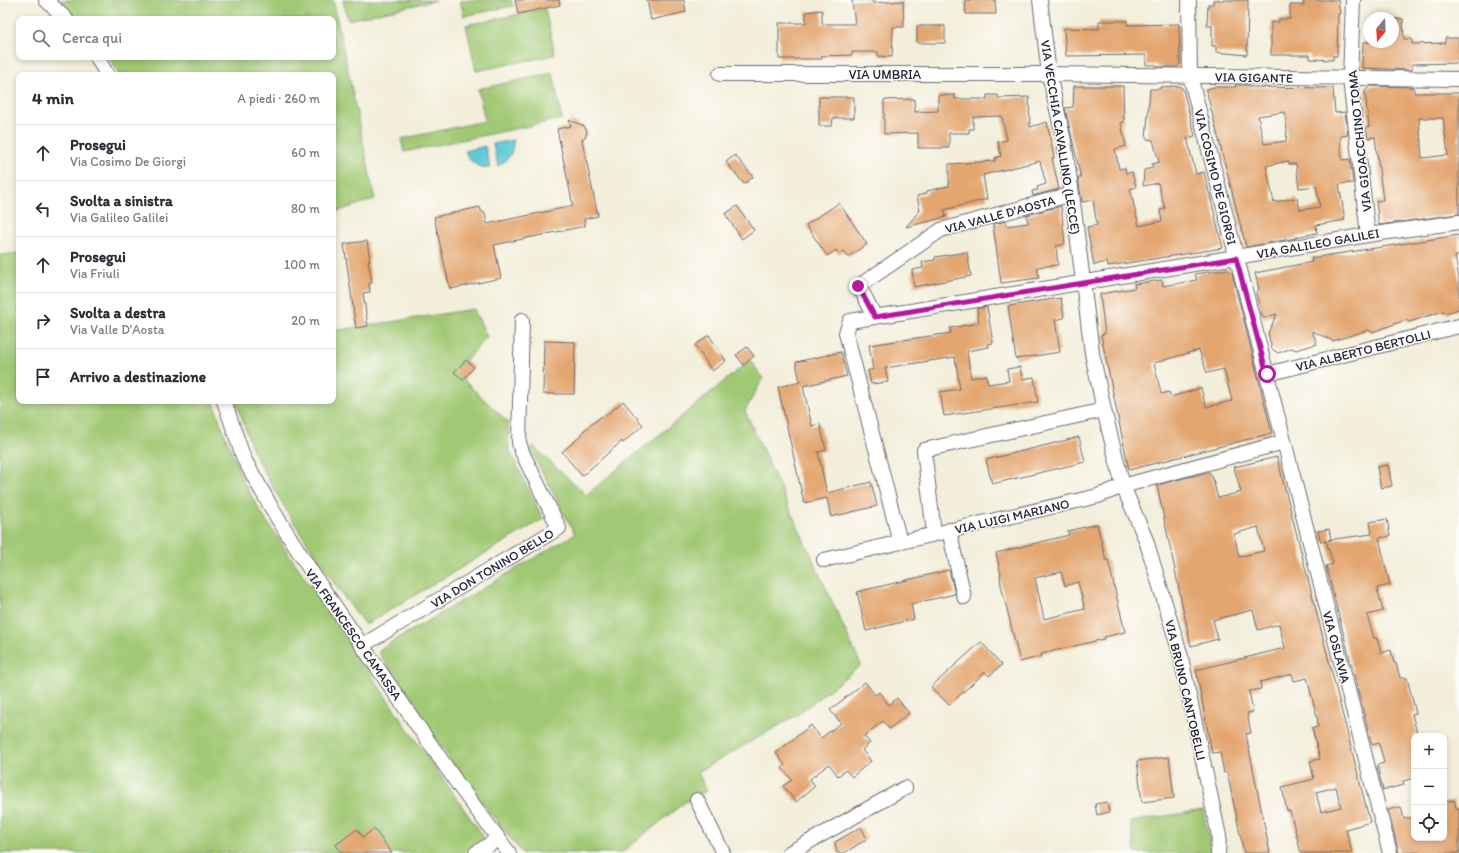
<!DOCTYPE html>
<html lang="it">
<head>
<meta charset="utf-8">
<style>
	body { margin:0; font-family:Itim,sans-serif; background:#f2f2f3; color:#2b2b33 }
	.controls { position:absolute; right:12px; bottom:12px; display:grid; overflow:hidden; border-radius:8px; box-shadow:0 2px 6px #0003 }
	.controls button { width:36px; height:36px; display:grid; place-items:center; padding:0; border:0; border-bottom:1px solid #e1e1e2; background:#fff; color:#2b2b33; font:20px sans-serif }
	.compass { position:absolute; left:1363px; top:12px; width:36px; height:36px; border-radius:50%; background:#fff; box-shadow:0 2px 6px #0003; rotate:198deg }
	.stop { position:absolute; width:12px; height:12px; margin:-9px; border:3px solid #b5179e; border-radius:50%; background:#fff }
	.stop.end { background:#b5179e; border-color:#fff; box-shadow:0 1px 4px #0008 }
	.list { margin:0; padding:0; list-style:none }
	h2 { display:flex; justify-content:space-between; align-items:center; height:52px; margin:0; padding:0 16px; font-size:17px }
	h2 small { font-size:13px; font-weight:400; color:#7c7c81 }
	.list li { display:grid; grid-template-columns:26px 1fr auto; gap:12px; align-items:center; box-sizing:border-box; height:56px; padding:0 16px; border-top:1px solid #e1e1e2 }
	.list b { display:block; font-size:15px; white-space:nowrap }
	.list p { margin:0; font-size:13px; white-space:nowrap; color:#7c7c81 }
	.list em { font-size:13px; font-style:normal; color:#7c7c81 }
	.icon { flex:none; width:22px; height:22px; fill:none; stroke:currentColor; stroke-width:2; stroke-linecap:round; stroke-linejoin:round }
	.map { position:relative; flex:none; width:1459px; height:853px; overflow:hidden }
	.search { position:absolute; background:#fff; box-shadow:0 2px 6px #0003; left:16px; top:16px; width:320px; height:44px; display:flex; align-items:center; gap:10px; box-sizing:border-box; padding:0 14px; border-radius:8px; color:#7c7c81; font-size:15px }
	.panel { position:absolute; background:#fff; box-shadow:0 2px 6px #0003; left:16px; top:72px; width:320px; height:332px; border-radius:8px }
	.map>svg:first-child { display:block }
	.green { fill:#a1c974; stroke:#627658 }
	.water { fill:#5ecad5; stroke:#407688 }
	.building { fill:#e3a670; fill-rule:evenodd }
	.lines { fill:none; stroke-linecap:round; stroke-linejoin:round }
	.minor-casing { stroke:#6b6973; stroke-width:16 }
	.minor { stroke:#fff; stroke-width:14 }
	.route { stroke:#b5179e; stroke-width:5 }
	.labels { text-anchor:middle; stroke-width:3; stroke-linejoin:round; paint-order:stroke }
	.street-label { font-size:13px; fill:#22223b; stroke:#fdfcf7 }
</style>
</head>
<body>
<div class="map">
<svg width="1459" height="853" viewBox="0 0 1459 853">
	<rect width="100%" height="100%" fill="#fdfcf7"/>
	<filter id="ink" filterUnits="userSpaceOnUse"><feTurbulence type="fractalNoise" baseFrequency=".025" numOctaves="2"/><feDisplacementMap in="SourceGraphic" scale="8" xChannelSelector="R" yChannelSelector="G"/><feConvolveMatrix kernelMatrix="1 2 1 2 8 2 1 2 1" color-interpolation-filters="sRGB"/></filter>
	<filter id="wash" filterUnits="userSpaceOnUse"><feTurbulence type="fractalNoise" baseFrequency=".012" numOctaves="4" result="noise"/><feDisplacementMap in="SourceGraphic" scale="16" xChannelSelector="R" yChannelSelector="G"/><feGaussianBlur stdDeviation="0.9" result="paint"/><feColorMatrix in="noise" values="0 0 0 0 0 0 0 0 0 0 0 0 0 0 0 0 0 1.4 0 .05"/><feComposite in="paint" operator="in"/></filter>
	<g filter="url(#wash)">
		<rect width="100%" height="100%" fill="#f3eeda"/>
		<path class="green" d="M 59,0 L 333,0 L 375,199 L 333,213 L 333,75 L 119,75 L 109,57 L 333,57 L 333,19 L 78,19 Z
			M 343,0 L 437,0 L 348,20 Z
			M 460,0 L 511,0 L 513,6 L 464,16 Z
			M 545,9 L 555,55 L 476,71 L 466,25 Z
			M 553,73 L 562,119 L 404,152 L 401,139 L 485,121 L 478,89 Z
			M 19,253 L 19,401 L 213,401 L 223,430 L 244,483 L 265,519 L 405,725 L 485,839 L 463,853 L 0,853 L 0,255 Z
			M 474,309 L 487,337 L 455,372 L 508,422 L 509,449 L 543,519 L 365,625 L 338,589 L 289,515 L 254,454 L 236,401 L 333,401 L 333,331 Z
			M 750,360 L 763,378 L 745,411 L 861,665 L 797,715 L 698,772 L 707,791 L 685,802 L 621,853 L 522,853 L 465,782 L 379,653 L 380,649 L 575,534 L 531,451 L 533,446 L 586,495 Z
			M 1203,810 L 1212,853 L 1135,853 L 1130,822 Z"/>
		<path class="water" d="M 513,140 C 514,152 508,161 498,166 L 493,144 Z
			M 485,146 L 490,168 C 478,168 469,162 465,151 Z"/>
		<g id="blocks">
			<path class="building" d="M 515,0 L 559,0 L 560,5 L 518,14 Z
				M 647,0 L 684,0 L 686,12 L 651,20 Z
				M 852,0 L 872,0 L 873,3 L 903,1 L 904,27 L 893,27 L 892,57 L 878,56 L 878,52 L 852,52 L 852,55 L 822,56 L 822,59 L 779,59 L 779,23 L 806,23 L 806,12 L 822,10 L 822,24 L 855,24 Z
				M 965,0 L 995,0 L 996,14 L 966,14 Z
				M 1213,0 L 1248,0 L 1247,55 L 1216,52 L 1216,46 L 1212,46 L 1212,26 L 1207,26 L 1208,4 L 1213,4 Z
				M 1303,0 L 1338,0 L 1340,14 L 1338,14 L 1337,56 L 1333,56 L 1333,60 L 1310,59 L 1310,55 L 1271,55 L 1271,22 L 1279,22 L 1279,19 L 1290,19 L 1290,5 L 1304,5 Z
				M 1393,19 L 1403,19 L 1404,39 L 1412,39 L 1412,44 L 1445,43 L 1445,38 L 1459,38 L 1459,63 L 1412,64 L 1412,70 L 1362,68 L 1363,42 L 1393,42 Z
				M 1099,21 L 1127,21 L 1127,25 L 1179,24 L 1180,64 L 1177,67 L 1157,67 L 1157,65 L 1146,65 L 1146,55 L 1066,56 L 1064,28 L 1099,29 Z
				M 917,26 L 945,26 L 945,43 L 917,43 Z
				M 1235,85 L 1249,85 L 1249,87 L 1333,88 L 1335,113 L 1345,112 L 1348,135 L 1340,136 L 1342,160 L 1350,159 L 1353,183 L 1339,184 L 1345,220 L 1316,225 L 1317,233 L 1296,237 L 1296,238 L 1246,247 L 1206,89 L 1215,87 L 1236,87 ZM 1285,112 L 1287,131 L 1286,141 L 1264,144 L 1258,116 ZM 1288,161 L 1289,164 L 1296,164 L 1299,188 L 1316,186 L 1320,207 L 1300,210 L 1297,198 L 1274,202 L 1266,166 Z
				M 1074,86 L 1123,86 L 1124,122 L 1121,123 L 1126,146 L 1115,149 L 1119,169 L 1125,168 L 1126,173 L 1132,172 L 1136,187 L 1130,189 L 1139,226 L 1162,221 L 1160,210 L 1165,209 L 1158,183 L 1143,186 L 1144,170 L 1153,168 L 1152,164 L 1159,162 L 1153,140 L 1146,139 L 1150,89 L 1160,89 L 1160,87 L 1179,86 L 1183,89 L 1195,136 L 1187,138 L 1196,174 L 1204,172 L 1223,248 L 1108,266 L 1107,262 L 1094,265 L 1087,227 L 1097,225 L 1093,200 L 1082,202 L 1078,178 L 1081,178 L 1065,108 L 1073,107 Z
				M 1370,86 L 1412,87 L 1414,88 L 1414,93 L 1459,93 L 1459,214 L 1379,225 L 1376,201 L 1383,200 L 1375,137 L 1368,138 L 1366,127 L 1369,127 L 1365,91 ZM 1419,118 L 1443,118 L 1448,155 L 1422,158 Z
				M 938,95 L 955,95 L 955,99 L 987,99 L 987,95 L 998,95 L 998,98 L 1029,97 L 1030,127 L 1047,122 L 1054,158 L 1052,158 L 1059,189 L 1033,196 L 1032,191 L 1038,190 L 1037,187 L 1046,184 L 1040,161 L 983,175 L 987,199 L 944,210 L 946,217 L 906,227 L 920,210 L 917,196 L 927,193 L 927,191 L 949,186 L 949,164 L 995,161 L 995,158 L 1001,156 L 998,142 L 1007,140 L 1002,116 L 973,117 L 973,129 L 969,129 L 969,133 L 949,133 L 949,148 L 918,148 L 918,133 L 884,134 L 884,100 L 914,99 L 915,112 L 938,111 Z
				M 819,97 L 854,97 L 854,118 L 833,118 L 832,126 L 819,126 Z
				M 569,120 L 584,126 L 587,131 L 586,136 L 582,140 L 598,216 L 584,219 L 585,226 L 494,245 L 501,278 L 450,289 L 434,217 L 480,207 L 481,211 L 485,213 L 487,224 L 573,206 L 557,129 L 571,126 Z
				M 735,155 L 753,177 L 744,184 L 726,162 Z
				M 839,203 L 867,244 L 848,257 L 844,251 L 838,254 L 836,250 L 827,256 L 806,225 Z
				M 737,206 L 754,230 L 742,239 L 725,214 Z
				M 1061,206 L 1065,244 L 1056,246 L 1058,265 L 1037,267 L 1039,278 L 1001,283 L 993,224 L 1006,221 L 1006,226 L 1028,223 L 1027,215 Z
				M 1459,235 L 1459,256 L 1455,256 L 1459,278 L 1459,309 L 1446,313 L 1443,311 L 1409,322 L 1406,320 L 1372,332 L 1368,330 L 1333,341 L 1312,331 L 1317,344 L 1296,350 L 1292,348 L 1278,353 L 1272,349 L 1268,333 L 1277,314 L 1263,318 L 1256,293 L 1259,289 L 1255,273 L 1312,262 L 1311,258 Z
				M 367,241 L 370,260 L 368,260 L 372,283 L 369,283 L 370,292 L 363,293 L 368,326 L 356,328 L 344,244 Z
				M 967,252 L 971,276 L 914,287 L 912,270 L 923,268 L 922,262 L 935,260 L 935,257 Z
				M 1227,269 L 1232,273 L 1272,433 L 1129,470 L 1101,335 L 1105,334 L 1100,294 L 1135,288 L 1134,284 L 1162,280 L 1163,286 L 1197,280 L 1195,274 ZM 1199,350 L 1207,373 L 1224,369 L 1232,401 L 1206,407 L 1201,388 L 1171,397 L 1169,392 L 1161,394 L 1154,363 Z
				M 1061,298 L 1064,318 L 1055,320 L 1060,352 L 1016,359 L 1008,306 Z
				M 987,307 L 993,343 L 988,344 L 989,347 L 967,351 L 971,378 L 986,375 L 988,384 L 1009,381 L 1007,369 L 1020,367 L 1022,379 L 1034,377 L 1038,402 L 944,416 L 940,392 L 960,389 L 955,357 L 885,368 L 888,382 L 871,384 L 868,370 L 873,370 L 869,345 L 951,333 L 950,328 L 979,323 L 977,309 Z
				M 709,335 L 726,361 L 712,371 L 695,345 Z
				M 544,341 L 575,342 L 574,394 L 543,394 Z
				M 747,347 L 754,356 L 744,365 L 736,355 Z
				M 841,352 L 847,376 L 803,386 L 812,426 L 820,424 L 826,450 L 818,452 L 827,493 L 871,482 L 877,506 L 831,517 L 827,498 L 804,503 L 778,387 L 800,382 L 796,362 Z
				M 466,360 L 474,367 L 463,380 L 454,372 Z
				M 623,401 L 643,425 L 623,443 L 622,441 L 582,476 L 562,452 L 582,435 L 581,433 L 602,416 L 603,418 Z
				M 1079,437 L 1085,462 L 992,484 L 986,460 Z
				M 1277,457 L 1370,822 L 1346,829 L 1352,853 L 1301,853 L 1290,811 L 1287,811 L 1282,787 L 1314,779 L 1310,761 L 1320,759 L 1312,728 L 1318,727 L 1317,717 L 1307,678 L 1294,681 L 1292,674 L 1260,682 L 1261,689 L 1249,691 L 1253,712 L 1247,713 L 1251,733 L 1246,734 L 1270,853 L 1244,853 L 1227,772 L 1224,773 L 1220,752 L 1212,753 L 1196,670 L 1285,648 L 1279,624 L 1258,630 L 1253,610 L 1213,620 L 1218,639 L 1191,646 L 1157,485 L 1209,472 L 1212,476 L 1218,498 L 1241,492 L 1234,467 ZM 1258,527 L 1264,551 L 1239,557 L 1234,534 ZM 1336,787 L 1341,807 L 1321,812 L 1316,792 Z
				M 1388,465 L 1392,486 L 1381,488 L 1377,467 Z
				M 1387,519 L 1390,536 L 1379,538 L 1390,585 L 1377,588 L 1383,611 L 1367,615 L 1374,638 L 1377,638 L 1381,653 L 1391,650 L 1394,663 L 1396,663 L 1400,678 L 1407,678 L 1416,713 L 1412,714 L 1417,733 L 1414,734 L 1414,778 L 1403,781 L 1404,785 L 1383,790 L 1377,765 L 1384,763 L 1379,743 L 1372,745 L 1326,566 L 1333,564 L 1326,541 L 1321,542 L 1318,531 L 1329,529 L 1331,540 L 1328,540 L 1372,534 L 1370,522 Z
				M 1097,524 L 1106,560 L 1108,560 L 1125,632 L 1104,637 L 1104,639 L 1041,654 L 1042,656 L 1020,662 L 1001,585 L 1000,575 L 1001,575 L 996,553 L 1069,535 L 1068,531 ZM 1061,572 L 1065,586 L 1078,582 L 1085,609 L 1044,619 L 1035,578 Z
				M 949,570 L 955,594 L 911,604 L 914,619 L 866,631 L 857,592 Z
				M 981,642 L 1002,665 L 989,676 L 985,672 L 949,705 L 931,687 Z
				M 865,682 L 875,695 L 879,692 L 889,705 L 897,698 L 909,713 L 889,729 L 883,721 L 864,736 L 870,743 L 862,750 L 871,761 L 852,777 L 846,770 L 838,776 L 829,764 L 810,779 L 815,786 L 796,802 L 783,786 L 792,780 L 782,768 L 785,765 L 776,753 L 811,725 L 821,738 L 841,723 L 830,710 Z
				M 1169,757 L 1174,798 L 1142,802 L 1137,761 Z
				M 1454,800 L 1456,808 L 1459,808 L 1459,853 L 1419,853 L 1418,852 L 1399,853 L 1388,810 L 1401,807 L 1404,819 L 1414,817 L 1414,838 L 1444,838 L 1444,802 Z
				M 1107,802 L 1109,812 L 1097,815 L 1095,804 Z
				M 861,827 L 867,839 L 844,853 L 837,853 L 835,842 Z
				M 357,829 L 363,837 L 374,829 L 392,853 L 342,853 L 336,845 Z"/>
		</g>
	</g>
	<g filter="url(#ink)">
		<use href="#blocks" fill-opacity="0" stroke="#6b6973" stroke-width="1"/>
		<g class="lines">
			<defs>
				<path id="minor" d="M 46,0 L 66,19
					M 1040,0 L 1049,74 L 1064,141 L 1072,194 L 1092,353 L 1104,410 L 1123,486 L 1146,540 L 1180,653 L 1219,836 L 1218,853
					M 1189,0 L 1190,76 L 1390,853
					M 1353,0 L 1350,79 L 1368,235
					M 97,57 L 107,75
					M 720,74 L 1049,74 L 1459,79
					M 875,317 L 859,286 L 941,230 L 1072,194
					M 1267,374 L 1459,326
					M 224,401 L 244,459 L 275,514 L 316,579 L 460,787 L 509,853
					M 949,530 L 964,597
					M 934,533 L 924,450 L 1104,410
					M 900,542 L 846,333 L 850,321 L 1236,257 L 1374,234 L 1459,222
					M 824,560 L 1098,496 L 1123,486 L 1284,442
					M 363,645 L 559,528 L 522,452 L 519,443 L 522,320
					M 697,800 L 723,853
					M 476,853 L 498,839
					M 789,853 L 905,788"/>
			</defs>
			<use href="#minor" class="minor-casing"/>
			<use href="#minor" class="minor"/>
		</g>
	</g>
	<g class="lines" filter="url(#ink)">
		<path class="route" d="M 858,286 L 875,317 L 1236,258 L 1267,374"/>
	</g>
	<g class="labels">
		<g class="street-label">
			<text x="885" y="79">VIA UMBRIA</text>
			<text transform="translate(1254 77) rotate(1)" y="5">VIA GIGANTE</text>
			<text transform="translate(1061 137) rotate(81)" y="5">VIA VECCHIA CAVALLINO (LECCE)</text>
			<text transform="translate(1359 141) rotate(-96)" y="5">VIA GIOACCHINO TOMA</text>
			<text transform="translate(1216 177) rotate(76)" y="5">VIA COSIMO DE GIORGI</text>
			<text transform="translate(1000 214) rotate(-15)" y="5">VIA VALLE D'AOSTA</text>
			<text transform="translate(1318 243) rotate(-10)" y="5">VIA GALILEO GALILEI</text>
			<text transform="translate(1363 350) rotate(-14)" y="5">VIA ALBERTO BERTOLLI</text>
			<text transform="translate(1012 516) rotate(-13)" y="5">VIA LUIGI MARIANO</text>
			<text transform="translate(492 568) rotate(-31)" y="5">VIA DON TONINO BELLO</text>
			<text transform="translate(354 634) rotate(55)" y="5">VIA FRANCESCO CAMASSA</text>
			<text transform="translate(1337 647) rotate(75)" y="5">VIA OSLAVIA</text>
			<text transform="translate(1186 690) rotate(77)" y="5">VIA BRUNO CANTOBELLI</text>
		</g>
	</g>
</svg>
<div class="controls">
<button>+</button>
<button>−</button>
<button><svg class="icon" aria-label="locate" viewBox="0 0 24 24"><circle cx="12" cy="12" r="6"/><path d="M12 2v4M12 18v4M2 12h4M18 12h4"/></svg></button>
</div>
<svg class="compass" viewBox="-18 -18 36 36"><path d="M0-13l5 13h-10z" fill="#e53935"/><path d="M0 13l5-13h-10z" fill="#7c7c81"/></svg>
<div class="stop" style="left:1267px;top:374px"></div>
<div class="stop end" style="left:858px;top:286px"></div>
<div class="search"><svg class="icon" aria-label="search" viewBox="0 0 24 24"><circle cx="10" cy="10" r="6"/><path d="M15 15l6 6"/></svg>Cerca qui</div>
<section class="panel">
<h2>4 min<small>A piedi · 260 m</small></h2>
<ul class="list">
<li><svg class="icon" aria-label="ahead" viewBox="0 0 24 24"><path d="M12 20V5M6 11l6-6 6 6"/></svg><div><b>Prosegui</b><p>Via Cosimo De Giorgi</p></div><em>60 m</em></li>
<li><svg class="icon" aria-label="left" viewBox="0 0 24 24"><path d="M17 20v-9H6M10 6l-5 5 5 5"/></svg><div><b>Svolta a sinistra</b><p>Via Galileo Galilei</p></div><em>80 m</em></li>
<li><svg class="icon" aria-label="ahead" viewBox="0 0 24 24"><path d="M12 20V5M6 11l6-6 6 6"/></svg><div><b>Prosegui</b><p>Via Friuli</p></div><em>100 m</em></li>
<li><svg class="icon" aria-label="right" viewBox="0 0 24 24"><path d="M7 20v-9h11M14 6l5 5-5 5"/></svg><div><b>Svolta a destra</b><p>Via Valle D'Aosta</p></div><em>20 m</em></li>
<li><svg class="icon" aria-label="arrive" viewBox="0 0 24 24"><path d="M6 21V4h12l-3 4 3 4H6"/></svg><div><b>Arrivo a destinazione</b></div></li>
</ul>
</section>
</div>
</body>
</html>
